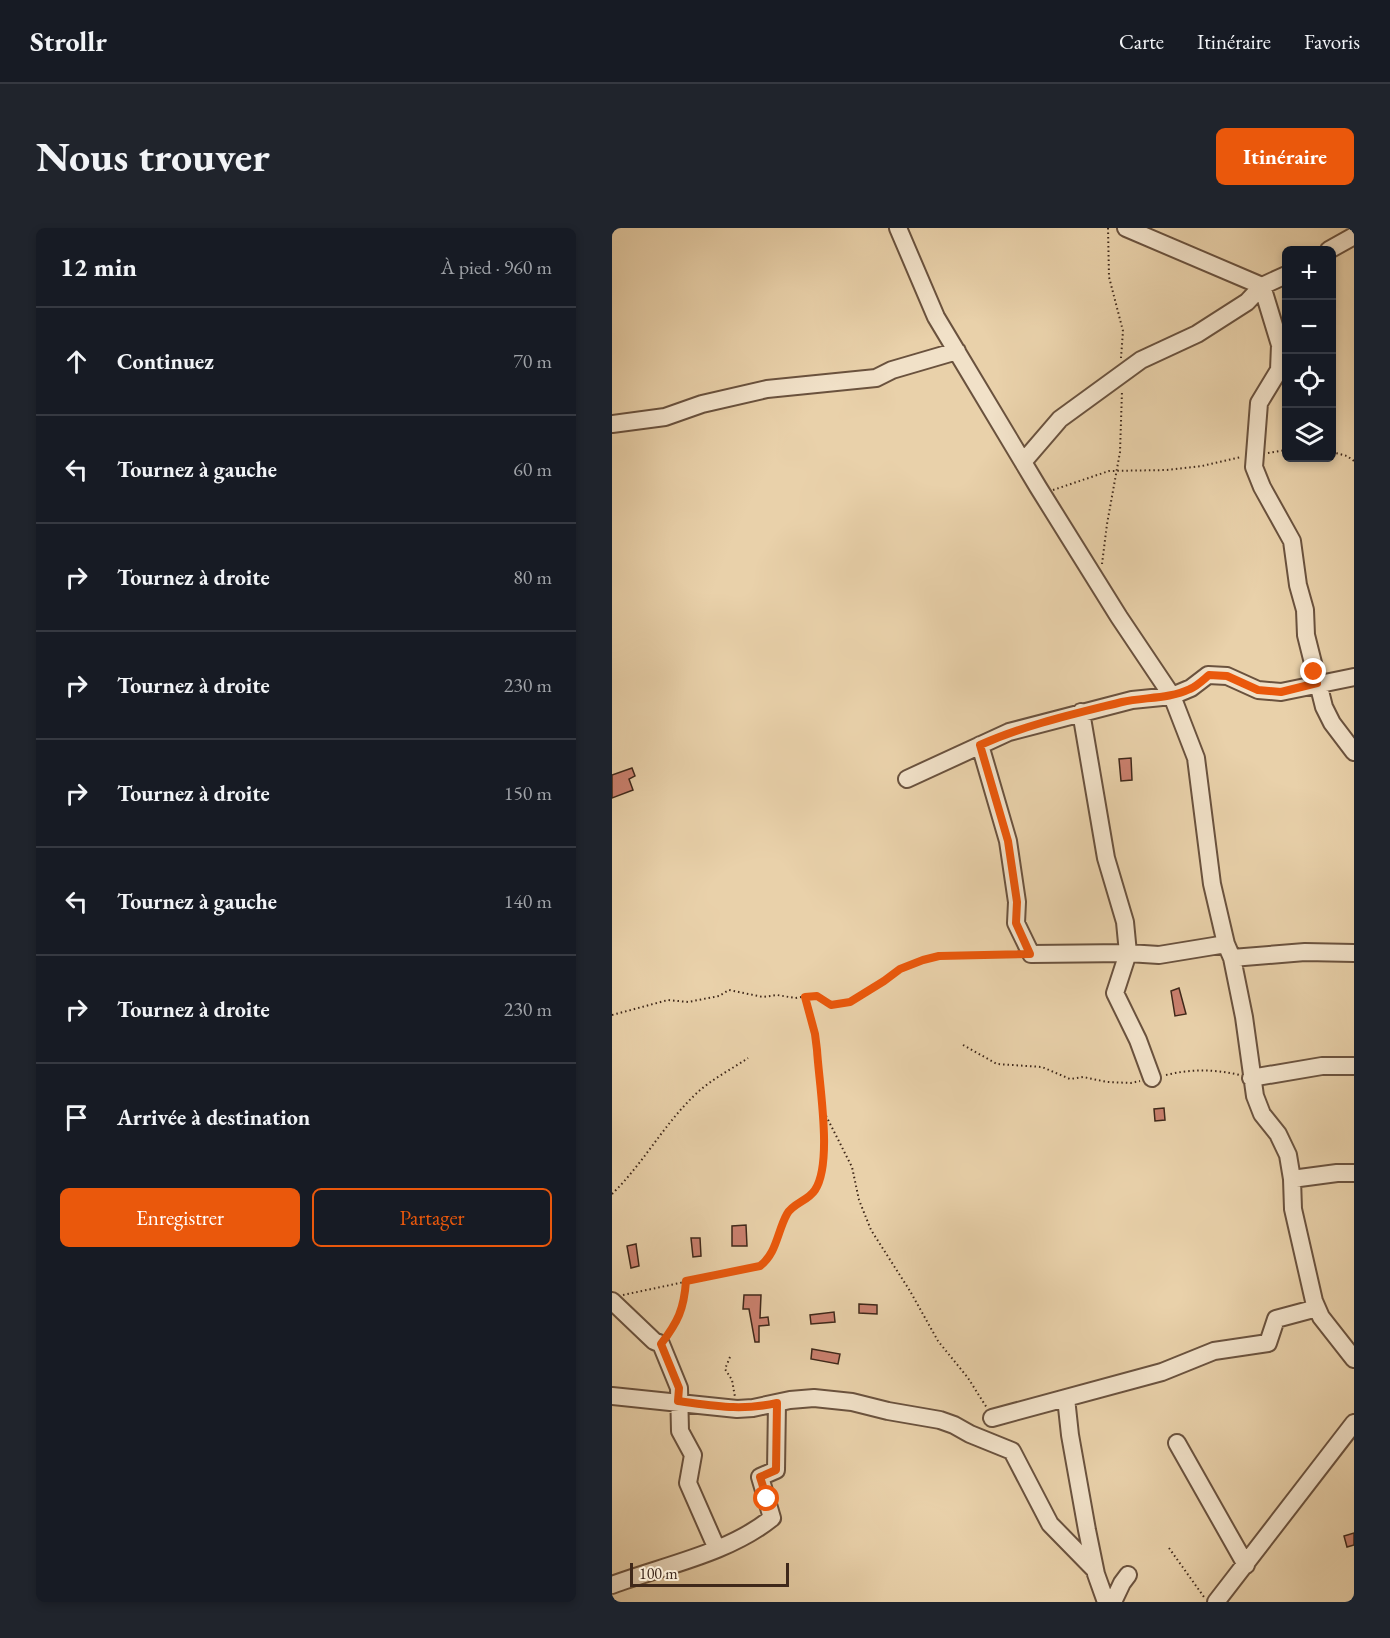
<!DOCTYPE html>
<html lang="fr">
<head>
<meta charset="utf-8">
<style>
	body { margin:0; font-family:"EB Garamond",serif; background:#20242c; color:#f1f3f6 }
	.controls { position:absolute; right:18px; top:18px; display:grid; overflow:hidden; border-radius:9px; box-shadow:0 3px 9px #0003 }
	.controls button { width:54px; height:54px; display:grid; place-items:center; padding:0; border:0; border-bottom:2px solid #363941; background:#171b24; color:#f1f3f6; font:30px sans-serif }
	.scale { position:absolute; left:18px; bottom:15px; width:159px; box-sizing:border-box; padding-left:6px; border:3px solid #3f281a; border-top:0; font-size:16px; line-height:21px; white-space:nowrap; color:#3f281a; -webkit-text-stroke:4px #f1e1c8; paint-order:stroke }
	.stop { position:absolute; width:18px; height:18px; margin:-14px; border:4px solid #ea580c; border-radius:50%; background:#fff }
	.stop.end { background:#ea580c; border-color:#fff; box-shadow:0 2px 6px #0008 }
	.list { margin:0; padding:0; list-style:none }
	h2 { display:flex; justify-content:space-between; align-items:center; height:78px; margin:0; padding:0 24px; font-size:26px }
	h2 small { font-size:20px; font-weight:400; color:#9ea1a6 }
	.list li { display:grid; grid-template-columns:39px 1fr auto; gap:18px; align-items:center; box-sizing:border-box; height:108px; padding:0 24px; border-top:2px solid #363941 }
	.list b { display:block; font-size:22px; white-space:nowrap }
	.list em { font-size:20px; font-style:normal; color:#9ea1a6 }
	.actions { display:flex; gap:12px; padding:18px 24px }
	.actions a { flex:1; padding:14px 0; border:2px solid #ea580c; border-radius:9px; text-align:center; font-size:21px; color:#ea580c }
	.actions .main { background:#ea580c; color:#fff }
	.icon { flex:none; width:33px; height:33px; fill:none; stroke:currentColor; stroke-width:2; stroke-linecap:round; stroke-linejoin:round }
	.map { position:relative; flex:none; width:742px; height:1374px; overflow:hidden; border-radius:9px }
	header { display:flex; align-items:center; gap:36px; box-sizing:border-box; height:84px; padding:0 30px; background:#171b24; border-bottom:2px solid #363941 }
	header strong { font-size:28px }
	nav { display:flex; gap:33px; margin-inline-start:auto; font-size:21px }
	.intro { display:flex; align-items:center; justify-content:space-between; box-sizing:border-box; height:144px; padding:0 36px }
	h1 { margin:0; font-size:42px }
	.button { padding:15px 27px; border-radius:9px; background:#ea580c; color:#fff; font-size:21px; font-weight:700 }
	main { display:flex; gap:36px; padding:0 36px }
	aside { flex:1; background:#171b24; border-radius:9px; box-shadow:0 3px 9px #0003 }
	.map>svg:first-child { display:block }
	.building { fill:#ca806e; stroke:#3f281a; stroke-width:1.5 }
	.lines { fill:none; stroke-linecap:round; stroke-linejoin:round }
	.minor-casing { stroke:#6a523e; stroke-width:20 }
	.path { stroke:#3f281a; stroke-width:2; stroke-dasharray:1.5 3; stroke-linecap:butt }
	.minor { stroke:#f1e1c8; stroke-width:16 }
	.route { stroke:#ea580c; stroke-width:8 }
</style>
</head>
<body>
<header>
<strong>Strollr</strong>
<nav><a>Carte</a><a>Itinéraire</a><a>Favoris</a></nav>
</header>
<div class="intro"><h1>Nous trouver</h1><a class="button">Itinéraire</a></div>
<main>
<aside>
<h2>12 min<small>À pied · 960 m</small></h2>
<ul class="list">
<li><svg class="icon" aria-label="ahead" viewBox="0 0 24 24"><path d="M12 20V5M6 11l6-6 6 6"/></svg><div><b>Continuez</b></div><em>70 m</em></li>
<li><svg class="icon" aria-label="left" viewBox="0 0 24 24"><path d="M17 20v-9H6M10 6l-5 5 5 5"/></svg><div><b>Tournez à gauche</b></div><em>60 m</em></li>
<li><svg class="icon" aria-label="right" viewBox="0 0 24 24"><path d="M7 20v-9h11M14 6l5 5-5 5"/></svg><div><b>Tournez à droite</b></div><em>80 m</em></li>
<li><svg class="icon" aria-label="right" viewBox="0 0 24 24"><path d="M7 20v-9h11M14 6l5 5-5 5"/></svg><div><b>Tournez à droite</b></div><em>230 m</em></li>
<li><svg class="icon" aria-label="right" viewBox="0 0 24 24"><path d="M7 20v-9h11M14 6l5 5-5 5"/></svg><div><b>Tournez à droite</b></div><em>150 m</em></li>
<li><svg class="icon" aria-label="left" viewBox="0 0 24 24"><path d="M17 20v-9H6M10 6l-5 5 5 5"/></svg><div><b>Tournez à gauche</b></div><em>140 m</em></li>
<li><svg class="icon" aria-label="right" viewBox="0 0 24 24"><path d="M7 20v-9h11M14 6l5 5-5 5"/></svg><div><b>Tournez à droite</b></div><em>230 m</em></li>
<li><svg class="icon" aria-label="arrive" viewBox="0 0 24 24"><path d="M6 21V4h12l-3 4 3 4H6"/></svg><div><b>Arrivée à destination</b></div></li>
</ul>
<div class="actions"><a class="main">Enregistrer</a><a>Partager</a></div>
</aside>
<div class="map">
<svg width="742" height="1374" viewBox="0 0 742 1374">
	<rect width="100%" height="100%" fill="#e9d1aa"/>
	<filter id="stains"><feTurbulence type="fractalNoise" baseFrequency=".00333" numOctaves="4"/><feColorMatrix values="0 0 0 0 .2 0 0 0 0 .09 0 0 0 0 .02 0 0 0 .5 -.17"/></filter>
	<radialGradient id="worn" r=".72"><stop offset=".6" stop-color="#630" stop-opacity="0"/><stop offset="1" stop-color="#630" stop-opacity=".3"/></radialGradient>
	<path class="building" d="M 519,530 L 520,552 L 509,553 L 507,531 Z
		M 20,540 L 23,548 L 17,551 L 21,562 L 0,570 L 0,547 Z
		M 567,760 L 574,786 L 563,788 L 559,763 Z
		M 552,880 L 553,892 L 543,893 L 542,881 Z
		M 134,997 L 135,1018 L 120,1018 L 120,998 Z
		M 79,1010 L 88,1010 L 89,1028 L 81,1029 Z
		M 24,1016 L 27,1038 L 19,1040 L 15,1018 Z
		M 132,1067 L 149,1067 L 148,1090 L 156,1089 L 157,1097 L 147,1098 L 147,1114 L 143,1114 L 137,1081 L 131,1081 Z
		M 247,1076 L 265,1077 L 265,1086 L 247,1085 Z
		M 222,1084 L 223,1094 L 199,1096 L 198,1087 Z
		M 200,1121 L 228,1126 L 226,1136 L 199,1131 Z
		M 742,1305 L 742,1317 L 735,1319 L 732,1308 Z"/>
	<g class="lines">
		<defs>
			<path id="minor" d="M 286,0 L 324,89 L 426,259 L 507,389 L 560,468 L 584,530 L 600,656 L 614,716 L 620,730 L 632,789 L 643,868 L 650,886 L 666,906 L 676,927 L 680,951 L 681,981 L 702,1073 L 709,1089 L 742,1131
				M 514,0 L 650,58 L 668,117 L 667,142 L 647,175 L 642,239 L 650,259 L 680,313 L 686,357 L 693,382 L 694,407 L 712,479 L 720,495 L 742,524
				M 717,22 L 742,8
				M 0,196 L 53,189 L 90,176 L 155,161 L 264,150 L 280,142 L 345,123
				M 411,234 L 448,191 L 529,132 L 585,106 L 635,74 L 650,58 L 674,47
				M 469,484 L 494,630 L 513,694 L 516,725 L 503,765 L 526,812 L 540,850
				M 368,517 L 396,613 L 405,674 L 404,695 L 419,726 L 516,725 L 547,727 L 614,716
				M 295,551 L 397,504 L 520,472 L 560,468 L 579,460 L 596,447 L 615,448 L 646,462 L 669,464 L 742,449
				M 620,730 L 693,724 L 742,725
				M 639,850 L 710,838 L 742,838
				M 680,951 L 725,945 L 742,945
				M 0,1073 L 42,1113 L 49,1116 L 67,1160 L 68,1203 L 81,1227 L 76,1255 L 105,1321
				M 0,1168 L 125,1181 L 141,1180 L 178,1172 L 202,1170 L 240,1174 L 276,1183 L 328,1192 L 342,1197 L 358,1206 L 400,1223 L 438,1296 L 483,1342
				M 454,1170 L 458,1207 L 475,1302 L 484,1346 L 494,1374
				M 380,1190 L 550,1144 L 602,1123 L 656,1115 L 664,1091 L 705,1080
				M 565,1215 L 634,1337
				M 0,1357 C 53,1337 115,1326 160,1290 L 148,1249 L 164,1242 L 165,1175
				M 501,1374 L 510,1355 L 516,1347
				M 604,1374 L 742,1195"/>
		</defs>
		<use href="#minor" class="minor-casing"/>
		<path class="path" d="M 496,0 L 497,49 L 511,103 L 509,130
			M 720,224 L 735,228 L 742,233
			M 656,225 L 674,222
			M 441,262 L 497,243 L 555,242 L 590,238 L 629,229
			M 490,336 L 495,296 L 508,224 L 510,163
			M 193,769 L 203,806 L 209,878 L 240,939 L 247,972 L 259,1002 L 298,1063 L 326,1113 L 356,1150 L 375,1180
			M 0,787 L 56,772 L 76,774 L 107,768 L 117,762 L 151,769 L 165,767 L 183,770 L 196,768 L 205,768 L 214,776 L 225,776 L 238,774 L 272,753 L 288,741 L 311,732 L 327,728 L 405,727
			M 351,817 L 385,836 L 430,839 L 458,851 L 471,849 L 495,854 L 519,855 L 528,853
			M 554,847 C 579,841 602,841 628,847
			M 0,966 C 32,935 53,894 86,864 C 100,851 120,841 136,830
			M 11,1067 L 148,1038 C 165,1025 165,1004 175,986 C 181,976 192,973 200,965 C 219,947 212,905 209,880
			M 56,1106 C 69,1090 72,1074 74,1053
			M 118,1129 L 113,1141 L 120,1152 L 123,1169
			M 557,1320 L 592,1369"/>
		<use href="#minor" class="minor"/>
	</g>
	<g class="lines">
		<path class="route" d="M 155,1271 L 148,1249 L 164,1242 L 165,1175 C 128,1183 104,1178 66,1173 L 67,1160 L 49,1116 C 66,1094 72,1081 74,1053 L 148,1038 C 165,1025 165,1004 175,986 C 181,975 196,973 203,962 C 221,935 207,856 205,822 L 203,806 L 193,769 L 205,768 L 219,777 L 238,774 L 272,753 L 288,741 L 311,732 L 327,728 L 418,726 L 404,695 L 405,674 L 396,613 L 368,517 C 413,497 462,486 510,474 C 532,469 557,471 578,461 C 585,458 591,452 597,447 L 615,448 L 646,462 L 669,464 L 705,455 L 702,444"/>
	</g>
	<rect width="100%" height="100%" filter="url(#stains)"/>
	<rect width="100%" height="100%" fill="url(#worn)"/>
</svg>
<div class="controls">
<button>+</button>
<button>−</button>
<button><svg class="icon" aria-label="locate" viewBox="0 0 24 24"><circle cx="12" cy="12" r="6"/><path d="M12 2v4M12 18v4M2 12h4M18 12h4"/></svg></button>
<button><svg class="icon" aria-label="layers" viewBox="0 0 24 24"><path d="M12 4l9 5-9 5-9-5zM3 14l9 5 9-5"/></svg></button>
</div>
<div class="scale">100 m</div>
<div class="stop" style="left:155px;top:1271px"></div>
<div class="stop end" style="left:702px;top:444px"></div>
</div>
</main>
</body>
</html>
